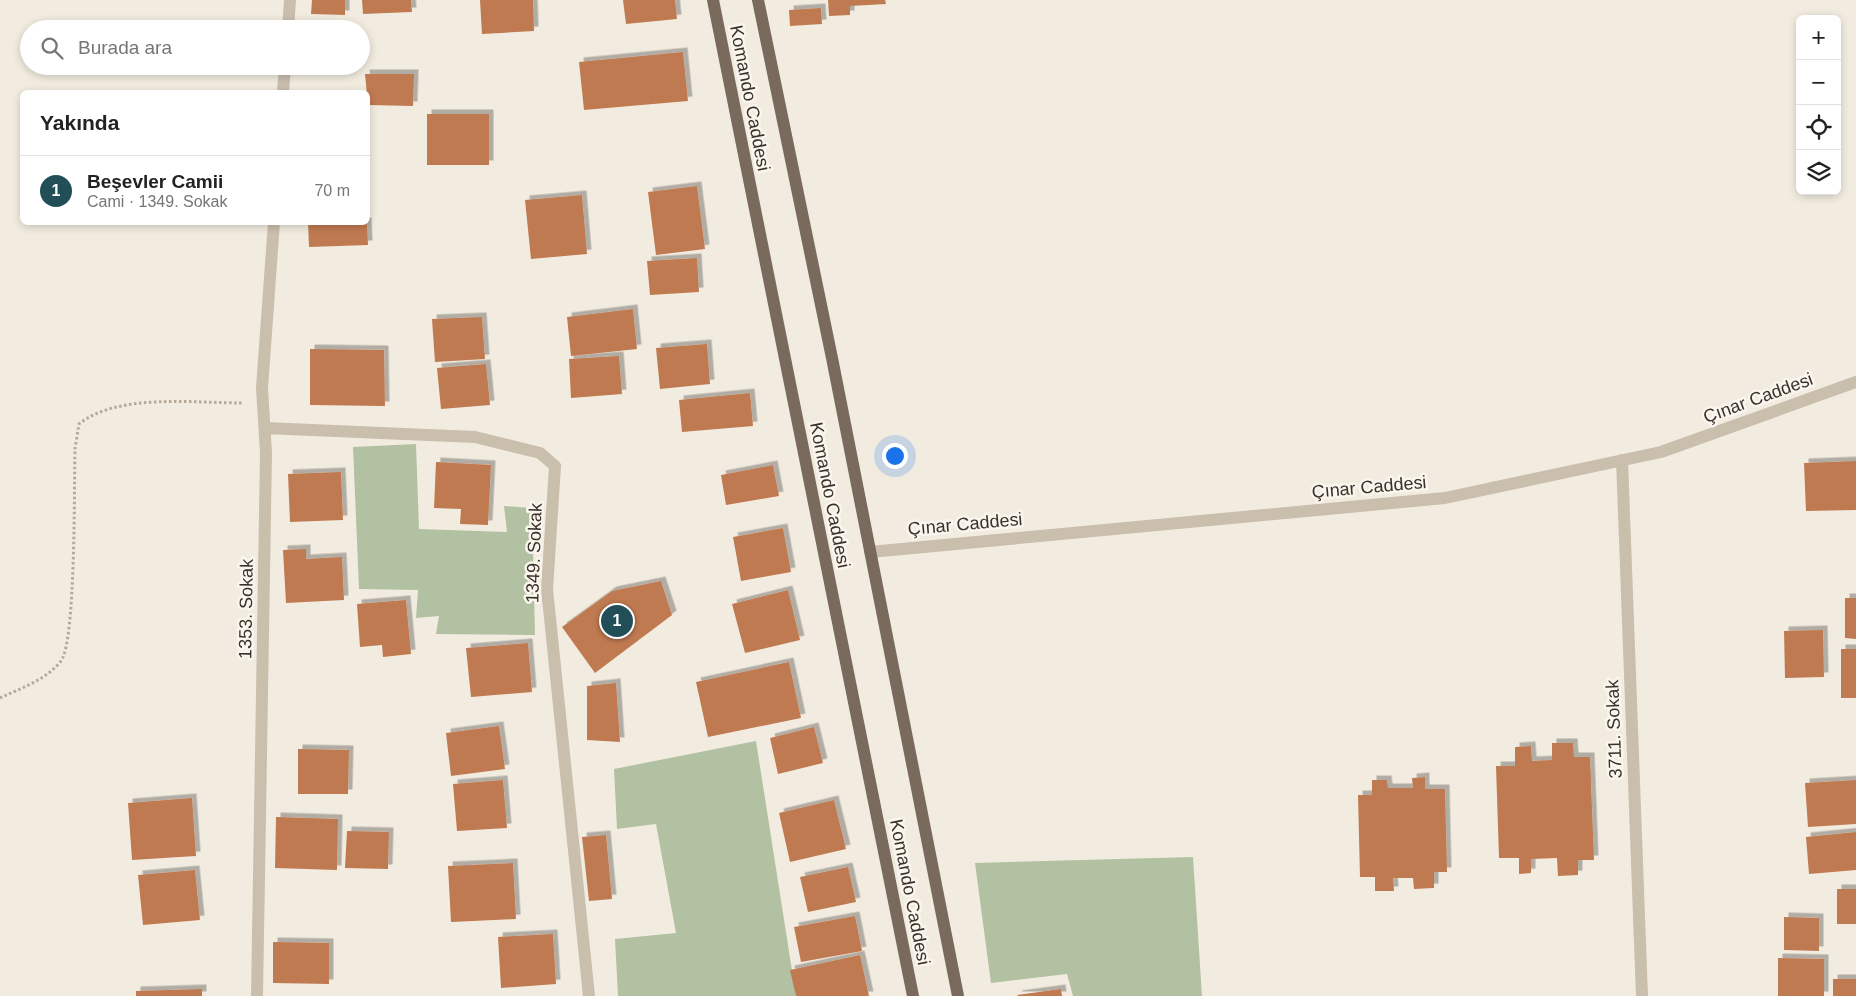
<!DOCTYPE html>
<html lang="tr">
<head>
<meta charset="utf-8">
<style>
	body { margin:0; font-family:Helvetica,sans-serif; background:#f6f6f6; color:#222 }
	.controls { position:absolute; right:15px; top:15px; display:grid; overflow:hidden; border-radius:8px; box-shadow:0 2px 8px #0003 }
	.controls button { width:45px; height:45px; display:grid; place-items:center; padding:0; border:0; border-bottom:1px solid #e0e0e0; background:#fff; color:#222; font:25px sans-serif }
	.you { position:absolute; left:894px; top:455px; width:18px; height:18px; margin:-12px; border:4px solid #fff; border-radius:50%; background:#1a73e8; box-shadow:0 0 0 8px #1a73e833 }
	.badge { display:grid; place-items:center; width:32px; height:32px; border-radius:50%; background:#224e58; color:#fff; font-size:16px; font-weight:700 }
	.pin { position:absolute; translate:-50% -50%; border:2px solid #fff; box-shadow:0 1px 5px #0006 }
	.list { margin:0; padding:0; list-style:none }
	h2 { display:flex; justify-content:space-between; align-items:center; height:65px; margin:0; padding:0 20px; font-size:21px }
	h2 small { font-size:16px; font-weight:400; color:#767676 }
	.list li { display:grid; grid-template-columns:32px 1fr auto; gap:15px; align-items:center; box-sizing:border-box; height:70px; padding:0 20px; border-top:1px solid #e0e0e0 }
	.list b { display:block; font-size:19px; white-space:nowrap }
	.list p { margin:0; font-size:16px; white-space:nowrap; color:#767676 }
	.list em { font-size:16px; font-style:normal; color:#767676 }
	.icon { flex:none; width:28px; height:28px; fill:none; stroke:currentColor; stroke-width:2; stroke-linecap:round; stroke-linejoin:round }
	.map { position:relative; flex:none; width:1856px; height:996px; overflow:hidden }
	.search { position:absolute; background:#fff; box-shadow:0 2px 8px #0003; left:20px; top:20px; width:350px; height:55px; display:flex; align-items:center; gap:12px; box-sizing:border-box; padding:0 18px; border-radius:28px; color:#767676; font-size:19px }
	.panel { position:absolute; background:#fff; box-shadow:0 2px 8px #0003; left:20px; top:90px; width:350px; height:135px; border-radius:8px }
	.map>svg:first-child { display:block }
	.green { fill:#b2c1a1 }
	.building { fill:#c07a51; filter:url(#shadow) }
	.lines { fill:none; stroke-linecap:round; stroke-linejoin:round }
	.path { stroke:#b6a897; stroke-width:3; stroke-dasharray:2.5 2.5; stroke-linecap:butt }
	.minor { stroke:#cabead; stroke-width:12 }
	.major { stroke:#7a6a5d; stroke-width:12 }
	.labels { text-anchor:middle; stroke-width:5; stroke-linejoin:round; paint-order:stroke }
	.street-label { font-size:18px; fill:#39312b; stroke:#faf5ed }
</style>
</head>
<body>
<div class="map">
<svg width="1856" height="996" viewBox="0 0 1856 996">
	<defs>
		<filter id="shadow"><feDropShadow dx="4.5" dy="-4.5" stdDeviation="0" flood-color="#0004"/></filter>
	</defs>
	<rect width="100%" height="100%" fill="#f2ece0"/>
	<path class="green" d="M 416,444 L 419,529 L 507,532 L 504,506 L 532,508 L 535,635 L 436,634 L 439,616 L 416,618 L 418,590 L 359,589 L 353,447 Z
		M 756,741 L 796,996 L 618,996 L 615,939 L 676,933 L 656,824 L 617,829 L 614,769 Z
		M 1193,857 L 1202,996 L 1073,996 L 1067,974 L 991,983 L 975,863 Z"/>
	<path class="building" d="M 312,0 L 345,0 L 345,15 L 311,14 Z
		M 362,0 L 411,0 L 412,12 L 363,14 Z
		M 480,0 L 533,0 L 534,31 L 482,34 Z
		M 623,0 L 675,0 L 677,19 L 626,24 Z
		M 828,0 L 885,0 L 886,4 L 850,6 L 850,15 L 829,16 Z
		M 821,8 L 822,24 L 790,26 L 789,10 Z
		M 683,52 L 688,101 L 584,110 L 579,62 Z
		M 308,66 L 359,66 L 359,69 L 308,73 Z
		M 365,74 L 414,74 L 413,106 L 368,105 Z
		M 427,114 L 489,114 L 489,165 L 427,165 Z
		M 697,186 L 705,249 L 656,255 L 648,192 Z
		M 582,195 L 587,254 L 531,259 L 525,200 Z
		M 308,222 L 367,222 L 368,245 L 309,247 Z
		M 697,258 L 699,292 L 650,295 L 647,261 Z
		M 633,309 L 637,349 L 571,356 L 567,317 Z
		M 482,317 L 485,359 L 435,362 L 432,319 Z
		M 707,344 L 710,384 L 660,389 L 656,348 Z
		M 310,349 L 384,350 L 385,406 L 310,405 Z
		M 619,356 L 622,394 L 571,398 L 569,359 Z
		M 486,364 L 490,405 L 441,409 L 437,368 Z
		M 750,393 L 753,426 L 682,432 L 679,400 Z
		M 1856,461 L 1856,510 L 1806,511 L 1804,463 Z
		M 436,462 L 491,465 L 488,525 L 460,524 L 461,509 L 434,508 Z
		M 773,465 L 779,496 L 726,505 L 721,475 Z
		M 341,472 L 343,520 L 290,522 L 288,474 Z
		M 783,528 L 791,572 L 741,581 L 733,537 Z
		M 306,549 L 306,559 L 342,557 L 344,600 L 286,603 L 283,550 Z
		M 661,581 L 672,615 L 595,673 L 562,627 L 612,591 Z
		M 788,590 L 800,640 L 745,653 L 732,604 Z
		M 1845,598 L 1856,598 L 1856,639 L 1845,638 Z
		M 406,600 L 411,654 L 383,657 L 382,645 L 360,647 L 357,604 Z
		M 1823,630 L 1824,677 L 1785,678 L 1784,631 Z
		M 528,643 L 532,692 L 471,697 L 466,648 Z
		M 1841,649 L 1856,649 L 1856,698 L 1841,698 Z
		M 789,662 L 801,718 L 708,737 L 696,682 Z
		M 616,683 L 620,742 L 587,740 L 587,686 Z
		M 499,726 L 505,769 L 451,776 L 446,733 Z
		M 814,727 L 823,763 L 778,774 L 770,738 Z
		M 1552,743 L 1573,743 L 1574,757 L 1590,757 L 1594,860 L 1578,860 L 1578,875 L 1558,876 L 1557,858 L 1531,859 L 1531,873 L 1519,874 L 1519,858 L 1499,858 L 1496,766 L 1515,766 L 1515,747 L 1531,746 L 1532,761 L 1552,760 Z
		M 298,749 L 349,750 L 348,794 L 298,794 Z
		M 1425,777 L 1425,789 L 1445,789 L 1447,872 L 1434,872 L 1434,888 L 1414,889 L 1413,878 L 1393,878 L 1394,891 L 1375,891 L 1375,877 L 1360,877 L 1358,795 L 1372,795 L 1372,780 L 1387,780 L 1388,788 L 1413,788 L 1412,778 Z
		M 503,780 L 507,828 L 457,831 L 453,784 Z
		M 1856,780 L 1856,824 L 1808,827 L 1805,783 Z
		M 192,798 L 196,856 L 132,860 L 128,803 Z
		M 834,800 L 846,849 L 790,862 L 779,813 Z
		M 276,817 L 338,819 L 337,870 L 275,868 Z
		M 347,831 L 389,832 L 388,869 L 345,868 Z
		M 1856,832 L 1856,870 L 1809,874 L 1806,837 Z
		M 606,835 L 612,899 L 589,901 L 582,837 Z
		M 513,863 L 516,919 L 451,922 L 448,866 Z
		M 848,867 L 856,902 L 808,912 L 800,877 Z
		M 195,870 L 200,920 L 143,925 L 138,875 Z
		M 1837,889 L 1856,889 L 1856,924 L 1837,924 Z
		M 855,916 L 862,951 L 801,962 L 794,927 Z
		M 1784,917 L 1819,918 L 1819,951 L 1784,950 Z
		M 553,934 L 556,984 L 501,988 L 498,937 Z
		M 273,942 L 329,943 L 329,984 L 273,983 Z
		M 860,955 L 869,996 L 796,996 L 790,970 Z
		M 1778,958 L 1824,959 L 1824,996 L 1778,996 Z
		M 1833,979 L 1856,979 L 1856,996 L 1833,996 Z
		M 202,989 L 202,996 L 136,996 L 136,991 Z
		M 1061,989 L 1062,996 L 1018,996 L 1017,995 Z"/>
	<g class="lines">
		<path class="path" d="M 0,698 C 21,688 46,680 61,661 C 76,641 74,483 75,449 L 79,424 C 117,393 195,403 243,403"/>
		<path class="minor" d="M 288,29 L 290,0
			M 283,92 L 285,66
			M 265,428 L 475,437 L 540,453 L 555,466 L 547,589 L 589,996
			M 1622,460 L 1642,996
			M 870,552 L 1445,498 L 1661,452 L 1856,382
			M 257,996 L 266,453 L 262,388 L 274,222"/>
		<path class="major" d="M 713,0 L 913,996
			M 758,0 L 832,358 L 958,996"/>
	</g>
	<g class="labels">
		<g class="street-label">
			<text transform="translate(750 98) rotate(79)" y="6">Komando Caddesi</text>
			<text transform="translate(1758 398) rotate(-20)" y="6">Çınar Caddesi</text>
			<text transform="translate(1369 487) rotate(-5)" y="6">Çınar Caddesi</text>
			<text transform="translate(830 495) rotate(79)" y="6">Komando Caddesi</text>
			<text transform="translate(965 524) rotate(-5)" y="6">Çınar Caddesi</text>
			<text transform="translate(534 553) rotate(-88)" y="6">1349. Sokak</text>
			<text transform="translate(246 609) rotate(-89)" y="6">1353. Sokak</text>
			<text transform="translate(1614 729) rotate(-92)" y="6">3711. Sokak</text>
			<text transform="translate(910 892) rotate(79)" y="6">Komando Caddesi</text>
		</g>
	</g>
</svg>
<div class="controls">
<button>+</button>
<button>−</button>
<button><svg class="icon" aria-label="locate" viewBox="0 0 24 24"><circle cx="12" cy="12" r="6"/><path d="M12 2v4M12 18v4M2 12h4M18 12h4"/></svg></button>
<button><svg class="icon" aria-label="layers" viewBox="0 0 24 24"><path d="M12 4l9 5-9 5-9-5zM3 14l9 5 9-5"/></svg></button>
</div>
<div class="you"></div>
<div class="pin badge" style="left:617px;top:621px">1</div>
<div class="search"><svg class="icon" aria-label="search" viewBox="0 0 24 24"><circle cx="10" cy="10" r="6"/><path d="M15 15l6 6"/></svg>Burada ara</div>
<section class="panel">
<h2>Yakında<small></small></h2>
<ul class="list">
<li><span class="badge">1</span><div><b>Beşevler Camii</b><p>Cami · 1349. Sokak</p></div><em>70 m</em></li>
</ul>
</section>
</div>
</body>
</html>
